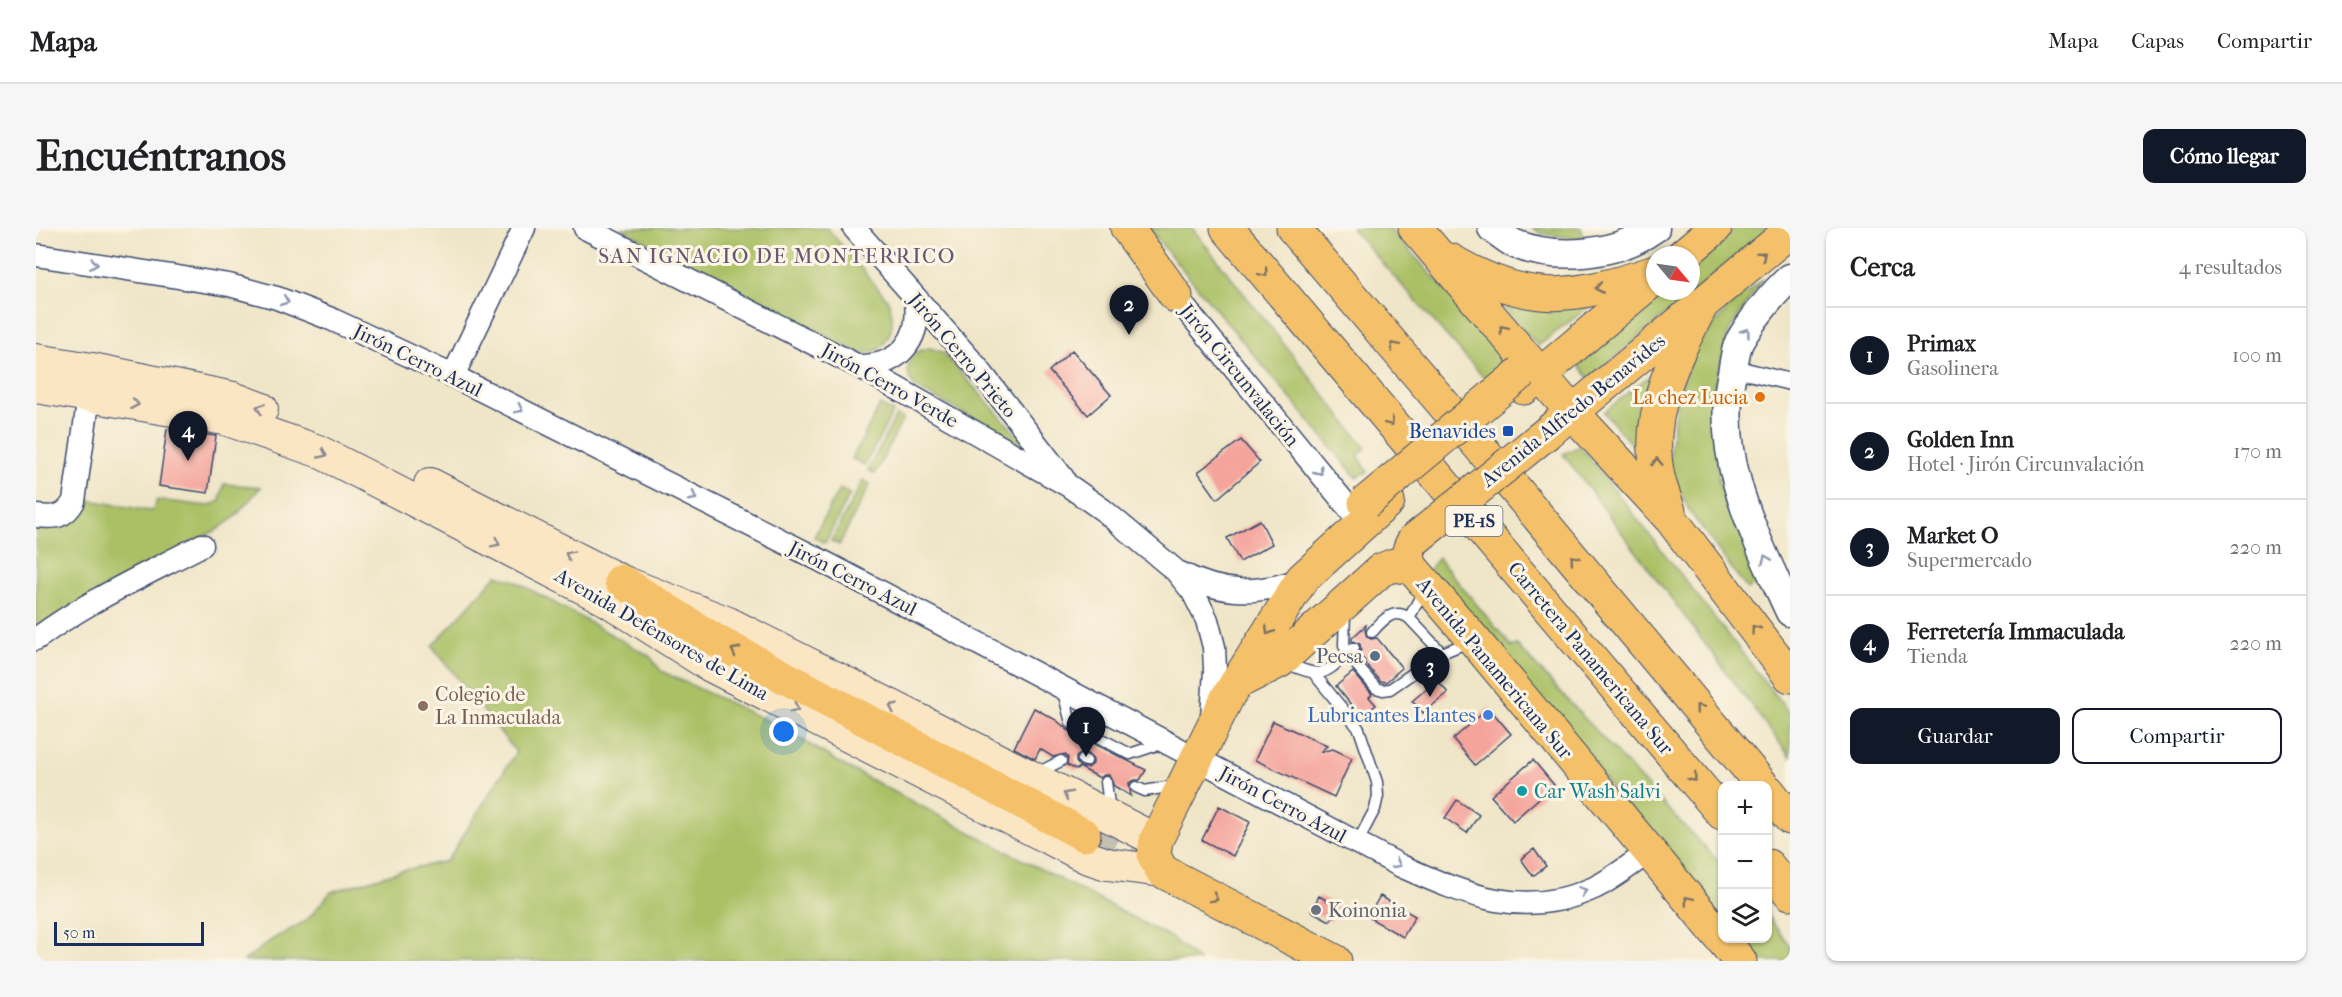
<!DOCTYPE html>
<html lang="es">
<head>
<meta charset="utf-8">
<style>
	body { margin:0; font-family:"IM FELL French Canon",serif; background:#f6f6f6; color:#202124 }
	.controls { position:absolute; right:18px; bottom:18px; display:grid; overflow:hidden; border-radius:12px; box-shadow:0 2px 4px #0004 }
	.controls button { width:54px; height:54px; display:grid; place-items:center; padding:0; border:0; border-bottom:2px solid #e0e0e0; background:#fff; color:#202124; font:30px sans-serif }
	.compass { position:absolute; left:1610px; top:18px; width:54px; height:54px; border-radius:50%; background:#fff; box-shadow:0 2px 4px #0004; rotate:119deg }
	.scale { position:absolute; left:18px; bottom:15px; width:150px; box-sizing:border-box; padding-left:6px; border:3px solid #1b2f5e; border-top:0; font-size:16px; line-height:21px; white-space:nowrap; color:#1b2f5e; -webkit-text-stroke:4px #fcf5e5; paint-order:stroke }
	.you { position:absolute; left:748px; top:504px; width:21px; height:21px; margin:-15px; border:4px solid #fff; border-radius:50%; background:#1a73e8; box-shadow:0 0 0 9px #1a73e833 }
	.badge { display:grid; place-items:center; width:39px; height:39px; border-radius:50%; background:#111827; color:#fff; font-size:20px; font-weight:700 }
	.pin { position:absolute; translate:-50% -50px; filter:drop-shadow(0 2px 3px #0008) }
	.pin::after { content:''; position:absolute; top:32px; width:21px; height:18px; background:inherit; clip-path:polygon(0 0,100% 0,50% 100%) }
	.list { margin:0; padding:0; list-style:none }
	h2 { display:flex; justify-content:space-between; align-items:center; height:78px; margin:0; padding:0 24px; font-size:26px }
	h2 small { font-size:20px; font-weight:400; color:#757577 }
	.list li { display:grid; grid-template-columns:39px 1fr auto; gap:18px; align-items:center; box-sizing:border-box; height:96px; padding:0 24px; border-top:2px solid #e0e0e0 }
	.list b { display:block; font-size:22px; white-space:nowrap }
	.list p { margin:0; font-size:20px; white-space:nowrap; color:#757577 }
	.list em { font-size:20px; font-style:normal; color:#757577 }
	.actions { display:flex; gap:12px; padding:18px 24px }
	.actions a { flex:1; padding:14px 0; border:2px solid #111827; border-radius:12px; text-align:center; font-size:21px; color:#111827 }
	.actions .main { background:#111827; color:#fff }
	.icon { flex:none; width:33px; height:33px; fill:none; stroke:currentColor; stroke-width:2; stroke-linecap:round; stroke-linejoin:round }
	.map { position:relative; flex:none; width:1754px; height:733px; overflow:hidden; border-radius:12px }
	header { display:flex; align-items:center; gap:36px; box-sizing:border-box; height:84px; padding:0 30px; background:#fff; border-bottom:2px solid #e0e0e0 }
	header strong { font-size:28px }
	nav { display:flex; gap:33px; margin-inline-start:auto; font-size:21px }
	.intro { display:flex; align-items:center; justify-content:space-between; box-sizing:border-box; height:144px; padding:0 36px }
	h1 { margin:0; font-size:42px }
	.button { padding:15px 27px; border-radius:12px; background:#111827; color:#fff; font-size:21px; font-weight:700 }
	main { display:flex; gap:36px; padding:0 36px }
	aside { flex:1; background:#fff; border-radius:12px; box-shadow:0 2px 4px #0004 }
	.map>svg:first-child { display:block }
	.green { fill:#aac065; stroke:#627862; stroke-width:1.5 }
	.building { fill:#f4a49b; fill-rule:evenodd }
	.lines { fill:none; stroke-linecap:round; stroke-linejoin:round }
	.motorway-tunnel { stroke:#c5c1b2; stroke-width:33; stroke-dasharray:33 16; stroke-linecap:butt }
	.service-casing { stroke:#3b4a6e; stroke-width:13 }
	.pedestrian-casing { stroke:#3b4a6e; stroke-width:19 }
	.minor-casing { stroke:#3b4a6e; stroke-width:25 }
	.tertiary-casing { stroke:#3b4a6e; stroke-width:31 }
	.secondary-casing { stroke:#3b4a6e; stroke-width:34 }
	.primary-casing { stroke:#3b4a6e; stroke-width:35 }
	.motorway-casing { stroke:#3b4a6e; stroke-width:35 }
	.service { stroke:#fff; stroke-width:10 }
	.pedestrian { stroke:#fff; stroke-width:16 }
	.minor { stroke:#fff; stroke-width:22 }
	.tertiary { stroke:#fff; stroke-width:28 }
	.secondary { stroke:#fbe6c3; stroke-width:32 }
	.primary { stroke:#f4c16a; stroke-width:33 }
	.motorway { stroke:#f4c16a; stroke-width:33 }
	.primary-bridge-casing { stroke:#3b4a6e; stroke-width:35; stroke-linecap:butt }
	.motorway-bridge-casing { stroke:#3b4a6e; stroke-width:35; stroke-linecap:butt }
	.primary-bridge { stroke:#f4c16a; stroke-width:33 }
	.motorway-bridge { stroke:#f4c16a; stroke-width:33 }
	.oneway { stroke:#7d7163 }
	.oneway2 { stroke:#8d97ae }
	.oneway3 { stroke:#8b8a90 }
	.food-dot { fill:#e8710a; stroke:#fcf5e5; stroke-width:2 }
	.transit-dot { fill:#1a4fb4; stroke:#fcf5e5; stroke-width:2 }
	.service-dot { fill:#5c6f8a; stroke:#fcf5e5; stroke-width:2 }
	.education-dot { fill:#8d6e63; stroke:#fcf5e5; stroke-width:2 }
	.shop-dot { fill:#3f7fe0; stroke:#fcf5e5; stroke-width:2 }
	.culture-dot { fill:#0f9aa8; stroke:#fcf5e5; stroke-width:2 }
	.worship-dot { fill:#6b7280; stroke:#fcf5e5; stroke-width:2 }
	.labels { text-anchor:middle; stroke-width:6; stroke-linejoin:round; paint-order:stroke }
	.shield { fill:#fcf5e5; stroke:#5e6a86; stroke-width:1.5 }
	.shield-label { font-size:18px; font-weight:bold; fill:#1b2f5e }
	.street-label { font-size:20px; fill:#1b2f5e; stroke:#fcf5e5 }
	.food-label { font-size:20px; fill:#c56008; stroke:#fcf5e5; text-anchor:end }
	.transit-label { font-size:20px; fill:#164399; stroke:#fcf5e5; text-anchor:end }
	.service-label { font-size:20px; fill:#4e5e75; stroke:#fcf5e5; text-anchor:end }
	.education-label { font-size:20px; fill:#785e54; stroke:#fcf5e5; text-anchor:start }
	.shop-label { font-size:20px; fill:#366cbe; stroke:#fcf5e5; text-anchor:end }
	.culture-label { font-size:20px; fill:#0d838f; stroke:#fcf5e5; text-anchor:start }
	.worship-label { font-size:20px; fill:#5b616d; stroke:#fcf5e5; text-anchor:start }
	.neighbourhood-label { font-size:21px; letter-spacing:1.5px; fill:#675873; stroke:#fcf5e5 }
</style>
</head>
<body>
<header>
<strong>Mapa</strong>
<nav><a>Mapa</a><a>Capas</a><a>Compartir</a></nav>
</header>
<div class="intro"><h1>Encuéntranos</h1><a class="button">Cómo llegar</a></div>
<main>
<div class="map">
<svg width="1754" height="733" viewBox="0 0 1754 733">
	<rect width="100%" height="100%" fill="#fcf5e5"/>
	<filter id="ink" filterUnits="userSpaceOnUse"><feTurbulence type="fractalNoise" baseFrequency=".0167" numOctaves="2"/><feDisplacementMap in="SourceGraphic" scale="12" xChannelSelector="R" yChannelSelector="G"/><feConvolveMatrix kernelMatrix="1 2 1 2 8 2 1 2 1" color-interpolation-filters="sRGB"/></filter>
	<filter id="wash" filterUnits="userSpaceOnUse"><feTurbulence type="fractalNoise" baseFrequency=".008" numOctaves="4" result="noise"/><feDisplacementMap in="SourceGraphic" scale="24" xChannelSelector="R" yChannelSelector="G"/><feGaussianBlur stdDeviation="1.35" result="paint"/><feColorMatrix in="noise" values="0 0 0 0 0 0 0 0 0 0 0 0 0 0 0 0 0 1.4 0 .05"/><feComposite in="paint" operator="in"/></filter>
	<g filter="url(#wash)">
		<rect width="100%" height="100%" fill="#efe5c7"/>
		<path class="green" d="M 584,0 L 791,0 L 851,71 C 860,89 858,108 842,122 L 829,125 L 820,124 Z
			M 1112,0 L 1156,0 L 1330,220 L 1322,227 L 1332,244 L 1320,249 Z
			M 1315,0 L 1353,0 L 1473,132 L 1449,151 Z
			M 1496,0 L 1545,0 L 1548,11 L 1507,6 Z
			M 1699,0 L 1734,0 L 1553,150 L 1539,133 L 1623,63 L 1655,63 L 1655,37 Z
			M 1727,51 L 1694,101 L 1675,169 L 1683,255 L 1726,353 L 1711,361 L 1654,284 L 1632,240 L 1640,175 L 1659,118 L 1694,78 Z
			M 1452,62 L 1560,73 L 1502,118 Z
			M 894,120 L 906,124 L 993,220 L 880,160 C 865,143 872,123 894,120 Z
			M 1632,133 L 1610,234 L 1568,184 Z
			M 844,177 L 857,184 L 829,237 L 816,231 Z
			M 860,188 L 867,191 L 839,246 L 832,242 Z
			M 1544,218 L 1754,486 L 1754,529 L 1527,226 Z
			M 827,252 L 834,256 L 803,317 L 795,313 Z
			M 188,256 L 225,259 L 199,289 L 182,301 L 0,399 L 0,300 L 19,299 L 48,271 L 114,283 L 118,281 L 121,272 L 172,278 L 184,273 Z
			M 803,261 L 814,266 L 789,315 L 778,309 Z
			M 1402,330 L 1476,419 L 1481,417 L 1631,580 L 1686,637 L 1686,689 L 1391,344 Z
			M 461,347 L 479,353 L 614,428 L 625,443 L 745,499 L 807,537 L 1134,709 L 1163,733 L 208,733 L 237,711 L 270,693 L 295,664 L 364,643 L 411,633 L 480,524 L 396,418 Z
			M 1732,689 L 1754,718 L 1754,733 L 1722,733 L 1705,711 L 1732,710 Z"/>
		<g id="blocks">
			<path class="building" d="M 1036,122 L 1075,167 L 1052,187 L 1013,143 Z
				M 131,201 L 180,208 L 172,265 L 123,258 Z
				M 1205,212 L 1224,234 L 1181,271 L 1162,244 Z
				M 1224,292 L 1236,316 L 1204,334 L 1191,310 Z
				M 1330,397 L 1329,403 L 1331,409 L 1335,411 L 1341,410 L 1366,440 L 1350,454 L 1344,453 L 1328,434 L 1329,433 L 1323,426 L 1325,422 L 1324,416 L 1316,413 L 1316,410 Z
				M 1317,444 L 1336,466 L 1333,469 L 1340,477 L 1325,489 L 1300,458 Z
				M 1401,452 L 1412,465 L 1387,485 L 1376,473 Z
				M 998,480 L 1020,492 L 1032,502 L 1110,542 L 1104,552 L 1099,552 L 1093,555 L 1095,568 L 1078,558 L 1073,547 L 1068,547 L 1064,550 L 1043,539 L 1041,542 L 1031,537 L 1032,530 L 1029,526 L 1017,529 L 1004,521 L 999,531 L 978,520 ZM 1046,525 L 1053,526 L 1057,531 L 1057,536 L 1052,540 L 1044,539 L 1040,534 L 1040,529 Z
				M 1453,480 L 1475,506 L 1439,537 L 1417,511 Z
				M 1237,493 L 1291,518 L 1284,524 L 1297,521 L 1316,530 L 1298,569 L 1219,532 Z
				M 1497,532 L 1518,557 L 1477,593 L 1455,568 Z
				M 1421,572 L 1443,587 L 1431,605 L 1409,590 Z
				M 1183,578 L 1214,594 L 1197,628 L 1166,612 Z
				M 1498,621 L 1510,638 L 1497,648 L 1485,631 Z
				M 1283,668 L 1302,679 L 1294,693 L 1275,683 Z
				M 1344,668 L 1379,688 L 1367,709 L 1332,689 Z"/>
		</g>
	</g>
	<g filter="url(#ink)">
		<use href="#blocks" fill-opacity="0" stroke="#3b4a6e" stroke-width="1.5"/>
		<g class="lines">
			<path class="motorway-tunnel" d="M 1048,607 L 1111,640"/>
			<defs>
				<path id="service" d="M 1389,360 L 1373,390 L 1406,425 L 1435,413
					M 1309,384 L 1308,417 L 1311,426 L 1340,460 L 1347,462 L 1354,461 L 1406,425
					M 1336,404 C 1346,393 1357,379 1373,390
					M 1249,435 C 1289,451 1286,448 1318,420
					M 1279,447 L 1323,501 L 1341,554 L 1342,568 L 1339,581 L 1321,615
					M 1026,460 L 1035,495 L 1094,526 L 1127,515
					M 1047,532 L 1050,533
					M 1001,545 L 1025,533
					M 1070,554 L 1074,584
					M 1100,559 L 1109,563 L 1142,557"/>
				<path id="pedestrian" d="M 1697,140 L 1754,154"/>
				<path id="minor" d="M 549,0 L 822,138 L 1033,258 L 1067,282 L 1140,343 L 1157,364 L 1171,392 L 1178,419 L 1179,442 L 1176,490
					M 818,0 L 940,138 L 1027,250
					M 0,27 L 193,57 L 241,70 L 295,91 L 417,148 L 782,331 L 1365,638 C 1430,667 1488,692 1558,660 C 1577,651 1595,636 1612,625
					M 1131,58 L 1326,296
					M 822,138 C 864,139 887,110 879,69
					M 417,148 L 488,0
					M 0,288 C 18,290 29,290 38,273 L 55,154
					M 1144,345 C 1187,367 1221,367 1266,351
					M 0,411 C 51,373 111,346 166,317"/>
				<path id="tertiary" d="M 1456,0 C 1463,5 1471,12 1479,16 C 1522,33 1582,27 1619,0
					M 1754,50 C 1736,66 1715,93 1703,114 C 1699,123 1698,135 1696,145 C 1677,229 1720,310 1754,384"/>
				<path id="secondary" d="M 0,132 L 56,141 L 197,170 L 226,181
					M 0,159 L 189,191 L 282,223 L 571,372 L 673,437 L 1050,629 L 1071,636 L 1126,643
					M 394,256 L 585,353 L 692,395 L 1120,612"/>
				<path id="primary" d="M 1647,27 L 1679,0
					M 1488,160 L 1619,50
					M 1517,200 L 1754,3
					M 1378,312 C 1371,323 1371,329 1376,340 L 1438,412 L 1704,733
					M 1200,455 L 1244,433 L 1345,342 L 1358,337 L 1376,340
					M 1299,733 L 1126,643 L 1118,628 L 1120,612 L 1192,468 L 1266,351 L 1352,273"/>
				<path id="motorway" d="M 1091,0 L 1140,68
					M 1191,0 L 1686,585
					M 1257,0 L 1444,219 L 1727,558
					M 1379,0 L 1536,184 L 1635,291 L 1754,448
					M 1414,32 C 1441,48 1474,62 1505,65 C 1540,69 1586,55 1619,44
					M 1633,283 C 1629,270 1623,257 1621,243 C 1610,184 1639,129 1665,78
					M 585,353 L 680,413 L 1048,607
					M 1732,563 L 1754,590
					M 1732,638 L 1754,665"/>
			</defs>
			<use href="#service" class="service-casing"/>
			<use href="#pedestrian" class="pedestrian-casing"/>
			<use href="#minor" class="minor-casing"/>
			<use href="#tertiary" class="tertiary-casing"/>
			<use href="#secondary" class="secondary-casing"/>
			<use href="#primary" class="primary-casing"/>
			<use href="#motorway" class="motorway-casing"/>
			<use href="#service" class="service"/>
			<use href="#pedestrian" class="pedestrian"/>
			<use href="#minor" class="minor"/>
			<use href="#tertiary" class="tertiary"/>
			<use href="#secondary" class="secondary"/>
			<use href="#primary" class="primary"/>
			<use href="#motorway" class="motorway"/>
			<defs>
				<path id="primary-bridge" d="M 1378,312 L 1517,200"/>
				<path id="motorway-bridge" d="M 1329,275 L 1486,144"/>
			</defs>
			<use href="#primary-bridge" class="primary-bridge-casing"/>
			<use href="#motorway-bridge" class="motorway-bridge-casing"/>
			<use href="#primary-bridge" class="primary-bridge"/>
			<use href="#motorway-bridge" class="motorway-bridge"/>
		</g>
		<defs><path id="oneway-chevron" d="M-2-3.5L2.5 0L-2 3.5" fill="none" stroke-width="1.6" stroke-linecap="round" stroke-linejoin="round" transform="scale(1.5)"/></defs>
		<g class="oneway">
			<use href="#oneway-chevron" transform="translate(1726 27) rotate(-40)"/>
			<use href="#oneway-chevron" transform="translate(1228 45) rotate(50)"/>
			<use href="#oneway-chevron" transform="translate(1563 60) rotate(170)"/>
			<use href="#oneway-chevron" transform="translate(1467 101) rotate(-130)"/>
			<use href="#oneway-chevron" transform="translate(1358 118) rotate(-131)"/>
			<use href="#oneway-chevron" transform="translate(1354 194) rotate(50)"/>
			<use href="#oneway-chevron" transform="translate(1621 234) rotate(-93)"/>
			<use href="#oneway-chevron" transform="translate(1538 331) rotate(-130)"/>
			<use href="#oneway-chevron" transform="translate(1719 401) rotate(-127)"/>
			<use href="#oneway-chevron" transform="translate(1233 403) rotate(122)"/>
			<use href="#oneway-chevron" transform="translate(699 423) rotate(-152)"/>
			<use href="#oneway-chevron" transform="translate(1663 480) rotate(-130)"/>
			<use href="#oneway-chevron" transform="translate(1657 550) rotate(50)"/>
			<use href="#oneway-chevron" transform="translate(1178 670) rotate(27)"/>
			<use href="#oneway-chevron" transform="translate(1652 672) rotate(-130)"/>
		</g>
		<g class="oneway2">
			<use href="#oneway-chevron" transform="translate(58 36) rotate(9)"/>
			<use href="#oneway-chevron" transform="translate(249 73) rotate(21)"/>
			<use href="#oneway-chevron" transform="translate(1710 104) rotate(-54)"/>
			<use href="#oneway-chevron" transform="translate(483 181) rotate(27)"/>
			<use href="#oneway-chevron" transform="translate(1283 243) rotate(51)"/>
			<use href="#oneway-chevron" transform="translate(657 269) rotate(27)"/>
			<use href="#oneway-chevron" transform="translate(1730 331) rotate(-113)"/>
			<use href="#oneway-chevron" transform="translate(1361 636) rotate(27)"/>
			<use href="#oneway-chevron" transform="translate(1547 663) rotate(-19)"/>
		</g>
		<g class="oneway3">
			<use href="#oneway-chevron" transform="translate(99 176) rotate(10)"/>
			<use href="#oneway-chevron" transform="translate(224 180) rotate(-160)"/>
			<use href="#oneway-chevron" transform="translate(287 226) rotate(25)"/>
			<use href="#oneway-chevron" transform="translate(460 315) rotate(27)"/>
			<use href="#oneway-chevron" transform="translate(533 327) rotate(-153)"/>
			<use href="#oneway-chevron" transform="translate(857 479) rotate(-153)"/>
			<use href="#oneway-chevron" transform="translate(759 480) rotate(27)"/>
			<use href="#oneway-chevron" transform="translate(1031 567) rotate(-152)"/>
		</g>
	</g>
	<circle class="food-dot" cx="1724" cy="169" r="6"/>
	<rect class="transit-dot" x="1466" y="197" width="12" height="12" rx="3"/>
	<circle class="service-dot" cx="1339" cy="428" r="6"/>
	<circle class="education-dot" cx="387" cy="478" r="6"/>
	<circle class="shop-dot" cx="1452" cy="487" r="6"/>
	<circle class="culture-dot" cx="1486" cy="563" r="6"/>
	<circle class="worship-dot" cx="1280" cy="682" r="6"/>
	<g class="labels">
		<rect class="shield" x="1409.5" y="278" width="57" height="30" rx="4.5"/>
		<g class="shield-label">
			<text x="1438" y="299">PE-1S</text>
		</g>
		<g class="street-label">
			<text transform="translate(927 127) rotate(50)" y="7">Jirón Cerro Prieto</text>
			<text transform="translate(382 132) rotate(26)" y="7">Jirón Cerro Azul</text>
			<text transform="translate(1204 147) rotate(51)" y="7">Jirón Circunvalación</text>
			<text transform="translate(854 157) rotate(29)" y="7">Jirón Cerro Verde</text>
			<text transform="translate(1537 182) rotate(-39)" y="7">Avenida Alfredo Benavides</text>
			<text transform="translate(817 350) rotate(27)" y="7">Jirón Cerro Azul</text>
			<text transform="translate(626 406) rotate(30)" y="7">Avenida Defensores de Lima</text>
			<text transform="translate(1555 430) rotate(50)" y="7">Carretera Panamericana Sur</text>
			<text transform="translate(1459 440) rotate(50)" y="7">Avenida Panamericana Sur</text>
			<text transform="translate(1247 576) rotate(28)" y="7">Jirón Cerro Azul</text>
		</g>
		<g class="food-label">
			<text x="1712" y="176">La chez Lucia</text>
		</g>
		<g class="transit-label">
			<text x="1460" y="210">Benavides</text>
		</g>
		<g class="service-label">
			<text x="1327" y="435">Pecsa</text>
		</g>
		<g class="education-label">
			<text x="399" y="473">Colegio de<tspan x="399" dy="23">La Inmaculada</tspan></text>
		</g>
		<g class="shop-label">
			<text x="1440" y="494">Lubricantes Llantes</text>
		</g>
		<g class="culture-label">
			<text x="1498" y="570">Car Wash Salvi</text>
		</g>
		<g class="worship-label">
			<text x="1292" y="689">Koinonia</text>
		</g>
		<g class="neighbourhood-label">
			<text x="741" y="35">SAN IGNACIO DE MONTERRICO</text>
		</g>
	</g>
</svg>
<div class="controls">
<button>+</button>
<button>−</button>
<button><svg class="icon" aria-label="layers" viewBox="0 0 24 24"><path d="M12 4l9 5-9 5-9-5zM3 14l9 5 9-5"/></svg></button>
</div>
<svg class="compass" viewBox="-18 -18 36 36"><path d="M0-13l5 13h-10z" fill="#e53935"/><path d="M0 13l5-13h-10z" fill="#757577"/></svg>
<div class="scale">50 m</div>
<div class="you"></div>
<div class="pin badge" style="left:1050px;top:529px">1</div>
<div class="pin badge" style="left:1093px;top:107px">2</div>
<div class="pin badge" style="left:1394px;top:469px">3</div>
<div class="pin badge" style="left:152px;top:233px">4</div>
</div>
<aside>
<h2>Cerca<small>4 resultados</small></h2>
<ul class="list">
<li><span class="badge">1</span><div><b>Primax</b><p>Gasolinera</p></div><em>100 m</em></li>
<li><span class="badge">2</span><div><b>Golden Inn</b><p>Hotel · Jirón Circunvalación</p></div><em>170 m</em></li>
<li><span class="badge">3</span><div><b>Market O</b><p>Supermercado</p></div><em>220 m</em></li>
<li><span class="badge">4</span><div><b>Ferretería Immaculada</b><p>Tienda</p></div><em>220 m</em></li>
</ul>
<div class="actions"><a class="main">Guardar</a><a>Compartir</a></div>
</aside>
</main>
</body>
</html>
